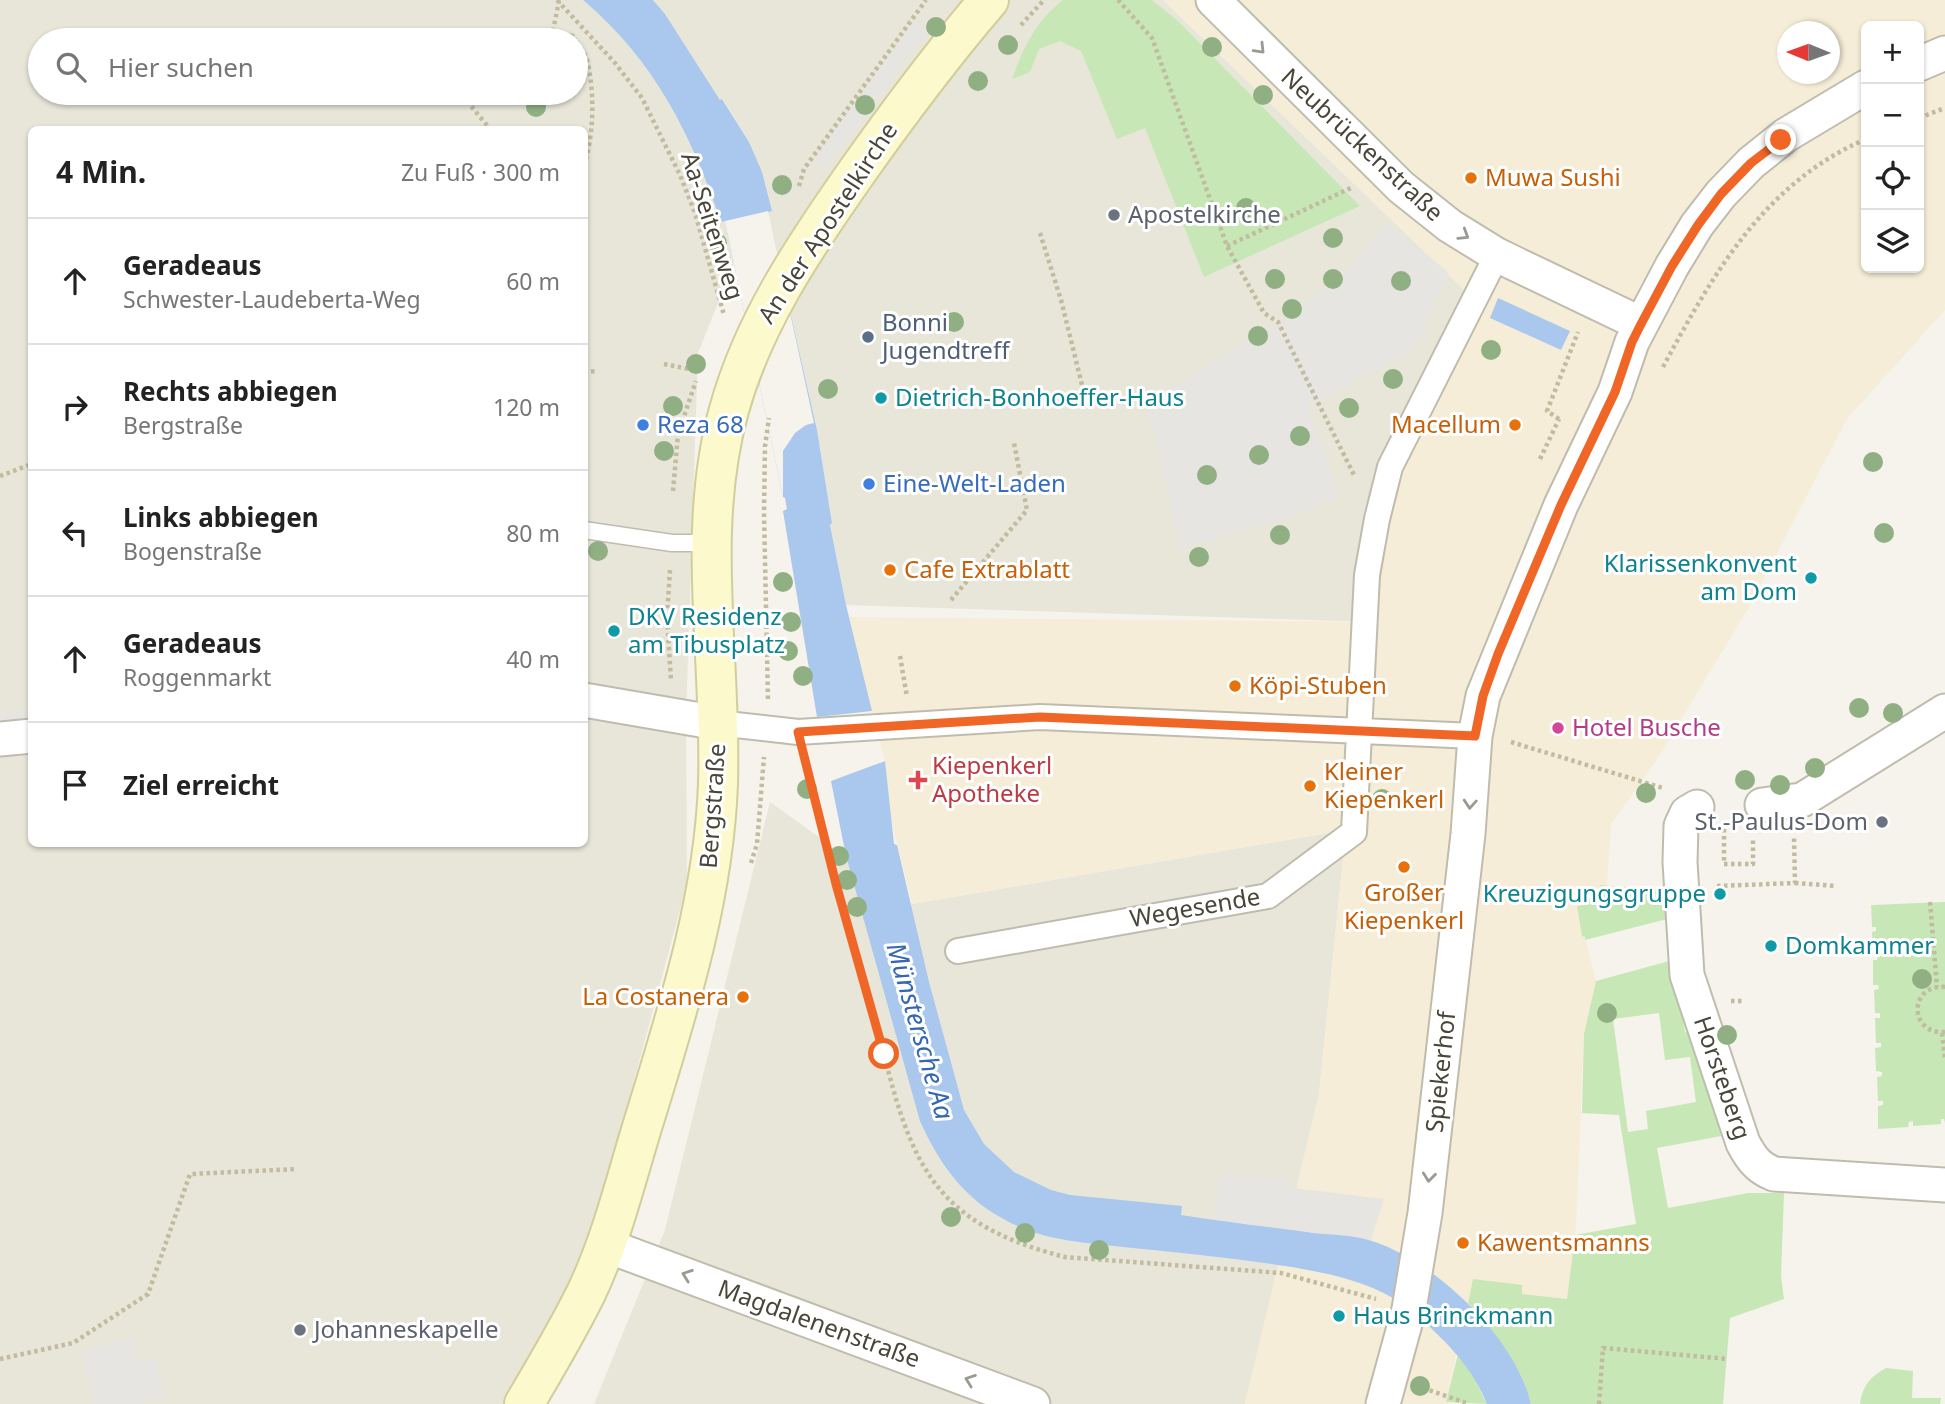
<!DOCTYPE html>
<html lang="de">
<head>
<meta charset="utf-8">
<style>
	body { margin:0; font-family:"Noto Sans",sans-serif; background:#f6f6f6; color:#222 }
	.controls { position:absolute; right:21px; top:21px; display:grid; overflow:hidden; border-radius:10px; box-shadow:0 2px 5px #0004 }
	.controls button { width:63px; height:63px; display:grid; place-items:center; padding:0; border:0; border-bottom:2px solid #e0e0e0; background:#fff; color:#222; font:35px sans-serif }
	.compass { position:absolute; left:1777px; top:21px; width:63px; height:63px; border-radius:50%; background:#fff; box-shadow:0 2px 5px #0004; rotate:271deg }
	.stop { position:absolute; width:21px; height:21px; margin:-16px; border:5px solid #f06626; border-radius:50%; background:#fff }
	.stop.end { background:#f06626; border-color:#fff; box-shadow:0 2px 7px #0008 }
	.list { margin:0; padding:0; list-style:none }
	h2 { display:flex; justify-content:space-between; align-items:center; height:91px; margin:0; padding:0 28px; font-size:30px }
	h2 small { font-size:23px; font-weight:400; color:#767676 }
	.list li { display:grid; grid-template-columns:46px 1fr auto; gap:21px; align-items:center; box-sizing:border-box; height:126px; padding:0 28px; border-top:2px solid #e0e0e0 }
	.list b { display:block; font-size:26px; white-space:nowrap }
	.list p { margin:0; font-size:23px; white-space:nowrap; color:#767676 }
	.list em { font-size:23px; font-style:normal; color:#767676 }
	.icon { flex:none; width:38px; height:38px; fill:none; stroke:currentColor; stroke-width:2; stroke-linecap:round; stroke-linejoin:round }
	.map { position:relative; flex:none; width:1945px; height:1404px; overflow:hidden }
	.search { position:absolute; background:#fff; box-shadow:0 2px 5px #0004; left:28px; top:28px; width:560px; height:77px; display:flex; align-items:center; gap:18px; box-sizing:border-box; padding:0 24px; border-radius:38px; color:#767676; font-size:26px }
	.panel { position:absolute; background:#fff; box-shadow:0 2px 5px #0004; left:28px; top:126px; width:560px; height:721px; border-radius:10px }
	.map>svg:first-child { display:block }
	.residential { fill:#e8e6d9; fill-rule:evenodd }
	.commercial { fill:#f5edd7; fill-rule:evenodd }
	.green { fill:#c8e7b6; fill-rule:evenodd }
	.parking { fill:#e6e5e2 }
	.water { fill:#aac7ee }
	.pier { fill:#f5f3eb }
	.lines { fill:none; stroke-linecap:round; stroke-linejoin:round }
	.service-casing { stroke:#c0bcad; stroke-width:19 }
	.pedestrian-casing { stroke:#c0bcad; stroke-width:28 }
	.minor-casing { stroke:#c0bcad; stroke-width:37 }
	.secondary-casing { stroke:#d2cd9c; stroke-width:42 }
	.path { stroke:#c1bb9f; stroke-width:4.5; stroke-dasharray:3.5 3.5; stroke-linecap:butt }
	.service { stroke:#fff; stroke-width:16 }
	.pedestrian { stroke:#fff; stroke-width:24 }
	.minor { stroke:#fff; stroke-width:33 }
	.secondary { stroke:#fcf9cd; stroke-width:38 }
	.tree { fill:#90b083 }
	.oneway { stroke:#9a9992 }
	.route { stroke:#f06626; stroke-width:9 }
	.food-dot { fill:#e8710a; stroke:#fff; stroke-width:2.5 }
	.worship-dot { fill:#6b7280; stroke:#fff; stroke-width:2.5 }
	.service-dot { fill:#5c6f8a; stroke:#fff; stroke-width:2.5 }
	.culture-dot { fill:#0f9aa8; stroke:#fff; stroke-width:2.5 }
	.shop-dot { fill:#3f7fe0; stroke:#fff; stroke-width:2.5 }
	.hotel-dot { fill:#d1479c; stroke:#fff; stroke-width:2.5 }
	.health-dot { fill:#e0444e; stroke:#fff; stroke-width:2.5 }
	.labels { text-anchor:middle; stroke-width:6; stroke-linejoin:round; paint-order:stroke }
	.street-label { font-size:24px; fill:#484539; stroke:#fff }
	.food-label { font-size:24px; fill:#c56008; stroke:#fff; text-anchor:start }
	.worship-label { font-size:24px; fill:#5b616d; stroke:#fff; text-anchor:start }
	.service-label { font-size:24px; fill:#4e5e75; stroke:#fff; text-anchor:start }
	.culture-label { font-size:24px; fill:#0d838f; stroke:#fff; text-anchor:start }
	.shop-label { font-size:24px; fill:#366cbe; stroke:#fff; text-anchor:start }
	.hotel-label { font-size:24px; fill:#b23c85; stroke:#fff; text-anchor:start }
	.health-label { font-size:24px; fill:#be3a42; stroke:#fff; text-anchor:start }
	.water-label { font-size:26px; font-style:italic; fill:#3568b1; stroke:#fff }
</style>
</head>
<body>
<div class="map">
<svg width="1945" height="1404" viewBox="0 0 1945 1404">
	<rect width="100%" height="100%" fill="#f5f3eb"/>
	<path class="residential" d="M 0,0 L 583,0 L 604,18 L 638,55 L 670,101 L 703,168 L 721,221 L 725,221 L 734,263 L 698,353 L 686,717 L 687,884 L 589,1247 L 506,1404 L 0,1404 ZM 40,40 L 576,40 L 576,93 L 40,93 ZM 32,130 L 584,130 L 584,844 L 32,844 Z
		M 653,0 L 1163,0 L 1478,303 L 1371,622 L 846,605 L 830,524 L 832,523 L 817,430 L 769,218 L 768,211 L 771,211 L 749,142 L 723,99 L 720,100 L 665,14 Z
		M 770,802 L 912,904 L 1346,830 L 1319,1094 L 1245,1404 L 594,1404 L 665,1230 Z"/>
	<path class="commercial" d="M 1163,0 L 1945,0 L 1945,310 L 1847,419 L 1746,612 L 1656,761 L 1611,824 L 1607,885 L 1601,886 L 1599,896 L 1595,899 L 1583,906 L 1577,906 L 1596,981 L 1584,1034 L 1576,1226 L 1567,1299 L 1521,1294 L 1522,1286 L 1473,1279 L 1446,1402 L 1452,1404 L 1245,1404 L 1319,1094 L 1346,830 L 912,904 L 841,617 L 1371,622 L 1399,478 L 1478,303 ZM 1866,26 L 1919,26 L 1919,268 L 1866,268 ZM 1787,32 L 1829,32 L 1829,74 L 1787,74 Z"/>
	<path class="green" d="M 1063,0 L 1152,0 L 1178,21 L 1360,206 L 1204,277 L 1145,128 L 1117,139 L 1081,51 L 1060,41 L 1039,49 L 1030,72 L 1012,79 C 1023,48 1036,21 1063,0 Z
		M 1664,884 L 1667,919 L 1585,940 L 1585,937 L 1582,936 L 1577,906 L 1583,905 L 1583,900 L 1595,899 L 1599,896 L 1600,885 L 1658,890 Z
		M 1945,902 L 1945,1123 L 1944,1119 L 1941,1119 L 1941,1124 L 1913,1126 L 1913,1121 L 1909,1122 L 1908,1127 L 1878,1129 L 1878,1106 L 1883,1105 L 1883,1101 L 1878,1101 L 1877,1077 L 1882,1076 L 1882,1072 L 1876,1071 L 1875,1048 L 1881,1047 L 1881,1043 L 1876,1043 L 1875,1018 L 1880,1018 L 1880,1013 L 1875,1013 L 1874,990 L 1879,989 L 1878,985 L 1873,985 L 1873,960 L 1877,960 L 1878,956 L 1873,955 L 1872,932 L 1876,931 L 1876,927 L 1872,927 L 1871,905 Z
		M 1673,960 L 1685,1032 L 1697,1036 L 1721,1136 L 1657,1148 L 1668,1208 L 1748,1193 L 1784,1193 L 1781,1276 L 1784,1299 L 1730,1318 L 1723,1404 L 1531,1404 C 1522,1365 1493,1333 1468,1303 L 1473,1279 L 1522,1285 L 1522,1294 L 1567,1299 L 1575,1235 L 1636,1224 L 1619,1115 L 1582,1113 L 1584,1034 L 1596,981 ZM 1659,1013 L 1665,1060 L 1690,1057 L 1696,1102 L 1646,1111 L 1648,1129 L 1628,1132 L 1613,1019 Z
		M 1458,1354 L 1474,1378 L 1487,1404 L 1446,1402 Z
		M 1886,1368 L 1913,1371 L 1912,1398 L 1941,1398 L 1940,1404 L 1860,1404 C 1863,1385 1870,1377 1886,1368 Z"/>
	<path class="parking" d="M 914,22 L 927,31 L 876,100 L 863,92 Z
		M 852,105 L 864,115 L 825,170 L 815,159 Z
		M 1386,222 L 1448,272 L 1416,349 L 1307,407 L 1341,498 L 1295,515 L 1180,549 L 1155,434 L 1143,405 L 1278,322 L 1344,276 Z
		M 24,710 L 25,718 L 0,721 L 0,712 Z
		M 1220,1174 L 1288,1179 L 1288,1186 L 1302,1189 L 1384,1199 L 1371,1240 L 1213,1220 Z
		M 133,1339 L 139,1361 L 155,1358 L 165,1398 L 139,1404 L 94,1404 L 81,1351 Z"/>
	<path class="water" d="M 583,0 L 653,0 L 665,14 L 720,100 L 722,99 L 749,142 L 762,172 L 772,211 L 768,212 L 769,218 L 817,430 L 832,523 L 830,525 L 846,605 L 872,711 L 869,712 L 880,763 L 885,761 L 894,844 L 897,845 L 929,982 L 964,1110 L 984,1144 L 1014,1172 L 1051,1190 L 1070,1195 L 1182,1206 L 1181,1215 C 1225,1222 1269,1227 1314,1233 C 1332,1235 1354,1235 1372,1241 C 1435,1261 1516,1338 1531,1404 L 1487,1404 C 1476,1377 1459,1355 1438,1335 C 1425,1322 1409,1307 1393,1298 C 1362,1280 1326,1273 1292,1267 C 1236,1258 1180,1253 1123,1247 C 1081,1242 1038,1240 1000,1217 C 961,1195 938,1161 920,1121 L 846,856 L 831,781 L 835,779 L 822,717 L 817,717 L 783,511 L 787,509 L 785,498 L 783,497 L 725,221 L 721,222 C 691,134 655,61 583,0 Z
		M 1498,298 L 1570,331 L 1561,350 L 1490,318 Z"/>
	<path class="pier" d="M 768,211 L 814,423 L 806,425 L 795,433 L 783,451 L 783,497 L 725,221 Z
		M 872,711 L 885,761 L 831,781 L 820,720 L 817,717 Z"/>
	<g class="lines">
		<defs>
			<path id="service" d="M 584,530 L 672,543 L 713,543"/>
			<path id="pedestrian" d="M 718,723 L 798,732 L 1040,717 L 1475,736
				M 958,951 L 1268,896 L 1354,832 L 1367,575 L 1377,519 L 1390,467 L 1497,255"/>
			<path id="minor" d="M 1213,0 L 1401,187 L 1450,226 L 1497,255 L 1641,324
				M 1919,64 L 1945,53
				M 584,700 L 718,723
				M 0,739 L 32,736
				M 1762,805 L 1802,800 L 1945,711
				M 1697,807 L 1687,813 L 1681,826 L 1680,862 L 1687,975 L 1743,1143 C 1751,1158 1758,1168 1774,1174 L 1945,1185
				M 605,1245 L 1033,1404
				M 1383,1404 L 1409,1309 L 1425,1213 L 1468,834 L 1475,736 L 1483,696 L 1561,505 L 1615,392 L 1632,342 L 1672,266 L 1697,225 L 1721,194 L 1751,163 L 1786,135 L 1866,87"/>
			<path id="secondary" d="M 524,1404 C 546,1367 568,1330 587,1291 C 612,1238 626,1179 643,1124 C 677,1013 714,900 718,783 C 722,659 695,531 729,410 C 753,323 803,249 854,176 C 897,115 941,56 989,0"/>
		</defs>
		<use href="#service" class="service-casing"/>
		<use href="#pedestrian" class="pedestrian-casing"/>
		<use href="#minor" class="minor-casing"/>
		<use href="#secondary" class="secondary-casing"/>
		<path class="path" d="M 557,0 L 615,63 L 642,98 L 680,175 L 695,213 L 724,315
			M 1118,0 L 1152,38 L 1227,246 L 1264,313 L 1278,322 L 1355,477
			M 1021,25 L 1044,0
			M 553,31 L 559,1
			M 530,40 L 553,31 L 573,36 L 575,40
			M 576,41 C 580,47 585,53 587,60 C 595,93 594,134 584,166
			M 470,93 L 470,105 L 491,130
			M 492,93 L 494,99
			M 1919,118 L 1945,108
			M 799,186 L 804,169 L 926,0
			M 1040,233 L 1061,300 L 1084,393
			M 1227,246 L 1353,187
			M 664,364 L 700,371
			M 1663,367 C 1713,274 1764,183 1866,139
			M 584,372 L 598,371
			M 1559,419 L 1547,411 L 1578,332
			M 1540,459 L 1559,419
			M 0,476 L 32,464
			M 673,491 L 678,434 L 696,381
			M 670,570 L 667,617 L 671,680
			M 951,600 L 1027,510 L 1014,443
			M 900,656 L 907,697
			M 768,699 L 764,513 L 765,446 L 769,418
			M 1511,742 L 1663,788
			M 805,760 C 827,846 850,932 874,1017 C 891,1076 902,1148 944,1194 C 975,1229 1022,1246 1065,1257 L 1281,1273 L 1376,1299
			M 1724,829 L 1724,864 L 1753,864 L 1753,839
			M 751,863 L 757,844 L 764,757
			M 1795,883 L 1835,886
			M 1717,886 L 1795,883 L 1794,837
			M 1930,902 L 1937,987
			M 1945,987 C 1908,984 1909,1035 1945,1032
			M 1731,1001 L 1744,1001
			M 1942,1033 L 1945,1059
			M 0,1359 L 73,1343 L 148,1294 L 190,1174 L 297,1169
			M 1423,1388 L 1469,1404
			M 1599,1404 L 1603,1348 L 1728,1359"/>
		<use href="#service" class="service"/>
		<use href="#pedestrian" class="pedestrian"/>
		<use href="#minor" class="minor"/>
		<use href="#secondary" class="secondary"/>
	</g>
	<g class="tree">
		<circle cx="936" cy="27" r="10"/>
		<circle cx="1008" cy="45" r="10"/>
		<circle cx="1212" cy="47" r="10"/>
		<circle cx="978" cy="81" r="10"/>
		<circle cx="1263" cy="95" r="10"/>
		<circle cx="865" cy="105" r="10"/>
		<circle cx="536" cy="107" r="10"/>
		<circle cx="782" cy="185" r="10"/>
		<circle cx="1246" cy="208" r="10"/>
		<circle cx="1333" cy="238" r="10"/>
		<circle cx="717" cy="243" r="10"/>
		<circle cx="1275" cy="279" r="10"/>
		<circle cx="1333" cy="279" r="10"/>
		<circle cx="1401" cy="281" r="10"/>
		<circle cx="1292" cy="309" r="10"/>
		<circle cx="954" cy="322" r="10"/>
		<circle cx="1258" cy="336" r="10"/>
		<circle cx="1491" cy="350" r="10"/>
		<circle cx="696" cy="364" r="10"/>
		<circle cx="1393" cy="379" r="10"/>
		<circle cx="828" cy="389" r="10"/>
		<circle cx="673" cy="406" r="10"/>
		<circle cx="1349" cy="408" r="10"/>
		<circle cx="1300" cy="436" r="10"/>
		<circle cx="664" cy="451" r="10"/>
		<circle cx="1259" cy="455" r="10"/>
		<circle cx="1873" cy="462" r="10"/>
		<circle cx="1207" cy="475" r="10"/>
		<circle cx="1884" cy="533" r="10"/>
		<circle cx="1280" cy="535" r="10"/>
		<circle cx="598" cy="551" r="10"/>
		<circle cx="1199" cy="557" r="10"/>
		<circle cx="783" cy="582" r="10"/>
		<circle cx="791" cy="622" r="10"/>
		<circle cx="788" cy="651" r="10"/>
		<circle cx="803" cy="676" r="10"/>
		<circle cx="1859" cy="708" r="10"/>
		<circle cx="1893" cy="713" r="10"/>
		<circle cx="1815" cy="768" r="10"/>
		<circle cx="1745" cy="780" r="10"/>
		<circle cx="1780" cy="785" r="10"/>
		<circle cx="807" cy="789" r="10"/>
		<circle cx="1646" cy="793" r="10"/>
		<circle cx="1382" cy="799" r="10"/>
		<circle cx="839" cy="856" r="10"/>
		<circle cx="847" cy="880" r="10"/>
		<circle cx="857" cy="907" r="10"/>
		<circle cx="1922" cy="979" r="10"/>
		<circle cx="1607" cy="1013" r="10"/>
		<circle cx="1727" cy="1035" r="10"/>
		<circle cx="951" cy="1217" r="10"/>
		<circle cx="1025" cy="1233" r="10"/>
		<circle cx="1099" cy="1250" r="10"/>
		<circle cx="1420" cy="1386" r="10"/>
	</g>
	<defs><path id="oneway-chevron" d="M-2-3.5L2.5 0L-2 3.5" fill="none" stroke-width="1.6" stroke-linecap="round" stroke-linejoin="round" transform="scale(1.75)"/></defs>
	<g class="oneway">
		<use href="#oneway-chevron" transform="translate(1260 49) rotate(46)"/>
		<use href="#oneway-chevron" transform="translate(1464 235) rotate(32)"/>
		<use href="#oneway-chevron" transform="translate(1470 804) rotate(94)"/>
		<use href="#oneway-chevron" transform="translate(1429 1177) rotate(96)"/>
		<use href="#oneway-chevron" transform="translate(687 1275) rotate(-160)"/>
		<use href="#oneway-chevron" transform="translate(970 1380) rotate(-160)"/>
	</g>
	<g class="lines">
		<path class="route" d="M 884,1054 L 836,884 L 798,732 L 1040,717 L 1475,736 L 1483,696 L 1498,654 L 1561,505 L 1615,392 L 1632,342 L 1641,324 L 1672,266 L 1698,225 L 1721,194 L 1751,163 L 1781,140"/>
	</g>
	<g class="food-dot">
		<circle cx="1471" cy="178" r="7"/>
		<circle cx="1515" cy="425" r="7"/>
		<circle cx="890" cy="570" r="7"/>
		<circle cx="1235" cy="686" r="7"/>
		<circle cx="1310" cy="786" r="7"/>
		<circle cx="1404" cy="867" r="7"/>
		<circle cx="743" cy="997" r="7"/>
		<circle cx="1463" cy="1243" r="7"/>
	</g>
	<g class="worship-dot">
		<circle cx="1114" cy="215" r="7"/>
		<circle cx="1882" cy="822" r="7"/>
		<circle cx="300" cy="1330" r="7"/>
	</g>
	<circle class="service-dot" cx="868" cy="337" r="7"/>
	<g class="culture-dot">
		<circle cx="881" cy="398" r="7"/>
		<circle cx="1811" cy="578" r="7"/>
		<circle cx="614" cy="631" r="7"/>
		<circle cx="1720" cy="894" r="7"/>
		<circle cx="1771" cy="946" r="7"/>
		<circle cx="1339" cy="1316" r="7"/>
	</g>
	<g class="shop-dot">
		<circle cx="643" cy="425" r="7"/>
		<circle cx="869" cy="484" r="7"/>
	</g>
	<circle class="hotel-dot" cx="1558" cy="728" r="7"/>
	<path class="health-dot" d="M914.5 769.5h7v7h7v7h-7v7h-7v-7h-7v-7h7z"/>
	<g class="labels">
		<g class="street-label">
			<text transform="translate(1362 145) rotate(43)" y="8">Neubrückenstraße</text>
			<text transform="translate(828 223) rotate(-57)" y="8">An der Apostelkirche</text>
			<text transform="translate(712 226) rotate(72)" y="8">Aa-Seitenweg</text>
			<text transform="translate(713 806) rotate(-86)" y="8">Bergstraße</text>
			<text transform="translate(1195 908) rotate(-10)" y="8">Wegesende</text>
			<text transform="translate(1441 1072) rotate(-84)" y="8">Spiekerhof</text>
			<text transform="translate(1722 1078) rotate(71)" y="8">Horsteberg</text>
			<text transform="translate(819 1324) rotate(20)" y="8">Magdalenenstraße</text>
		</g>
		<g class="food-label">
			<text x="1485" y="186">Muwa Sushi</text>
			<text x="1501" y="433" text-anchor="end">Macellum</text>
			<text x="904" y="578">Cafe Extrablatt</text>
			<text x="1249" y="694">Köpi-Stuben</text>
			<text x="1324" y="780">Kleiner<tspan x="1324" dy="28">Kiepenkerl</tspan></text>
			<text x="1404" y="901" text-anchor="middle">Großer<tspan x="1404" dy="28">Kiepenkerl</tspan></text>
			<text x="729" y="1005" text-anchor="end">La Costanera</text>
			<text x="1477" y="1251">Kawentsmanns</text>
		</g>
		<g class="worship-label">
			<text x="1128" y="223">Apostelkirche</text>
			<text x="1868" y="830" text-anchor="end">St.-Paulus-Dom</text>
			<text x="314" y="1338">Johanneskapelle</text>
		</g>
		<g class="service-label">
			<text x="882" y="331">Bonni<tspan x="882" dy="28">Jugendtreff</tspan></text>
		</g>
		<g class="culture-label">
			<text x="895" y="406">Dietrich-Bonhoeffer-Haus</text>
			<text x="1797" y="572" text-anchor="end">Klarissenkonvent<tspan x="1797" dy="28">am Dom</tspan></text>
			<text x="628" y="625">DKV Residenz<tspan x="628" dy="28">am Tibusplatz</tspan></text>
			<text x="1706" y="902" text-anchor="end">Kreuzigungsgruppe</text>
			<text x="1785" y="954">Domkammer</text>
			<text x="1353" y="1324">Haus Brinckmann</text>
		</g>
		<g class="shop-label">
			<text x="657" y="433">Reza 68</text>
			<text x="883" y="492">Eine-Welt-Laden</text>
		</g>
		<g class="hotel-label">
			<text x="1572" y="736">Hotel Busche</text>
		</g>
		<g class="health-label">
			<text x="932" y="774">Kiepenkerl<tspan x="932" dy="28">Apotheke</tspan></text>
		</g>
		<g class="water-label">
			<text transform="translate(920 1031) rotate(74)" y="9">Münstersche Aa</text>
		</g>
	</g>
</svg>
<div class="controls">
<button>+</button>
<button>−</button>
<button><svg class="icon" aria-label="locate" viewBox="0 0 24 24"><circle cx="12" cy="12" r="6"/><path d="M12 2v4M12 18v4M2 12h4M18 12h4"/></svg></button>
<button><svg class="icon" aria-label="layers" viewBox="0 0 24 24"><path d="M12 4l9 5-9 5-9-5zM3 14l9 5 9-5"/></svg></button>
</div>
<svg class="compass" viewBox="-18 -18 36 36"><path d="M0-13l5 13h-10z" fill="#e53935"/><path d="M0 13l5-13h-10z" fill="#767676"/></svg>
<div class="stop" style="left:884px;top:1054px"></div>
<div class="stop end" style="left:1781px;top:140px"></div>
<div class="search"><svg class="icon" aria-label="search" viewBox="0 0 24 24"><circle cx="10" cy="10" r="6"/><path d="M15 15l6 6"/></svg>Hier suchen</div>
<section class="panel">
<h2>4 Min.<small>Zu Fuß · 300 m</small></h2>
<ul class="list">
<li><svg class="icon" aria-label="ahead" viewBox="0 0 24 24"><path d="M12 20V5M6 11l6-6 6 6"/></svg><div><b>Geradeaus</b><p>Schwester-Laudeberta-Weg</p></div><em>60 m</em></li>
<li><svg class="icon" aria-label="right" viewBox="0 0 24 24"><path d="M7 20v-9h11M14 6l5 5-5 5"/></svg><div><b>Rechts abbiegen</b><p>Bergstraße</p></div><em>120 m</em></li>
<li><svg class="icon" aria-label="left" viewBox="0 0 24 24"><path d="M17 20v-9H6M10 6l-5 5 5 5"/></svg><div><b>Links abbiegen</b><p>Bogenstraße</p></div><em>80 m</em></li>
<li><svg class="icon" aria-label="ahead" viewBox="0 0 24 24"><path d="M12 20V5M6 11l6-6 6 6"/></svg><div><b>Geradeaus</b><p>Roggenmarkt</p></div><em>40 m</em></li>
<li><svg class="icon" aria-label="arrive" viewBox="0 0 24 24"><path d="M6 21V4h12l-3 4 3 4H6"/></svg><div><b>Ziel erreicht</b></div></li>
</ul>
</section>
</div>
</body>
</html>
